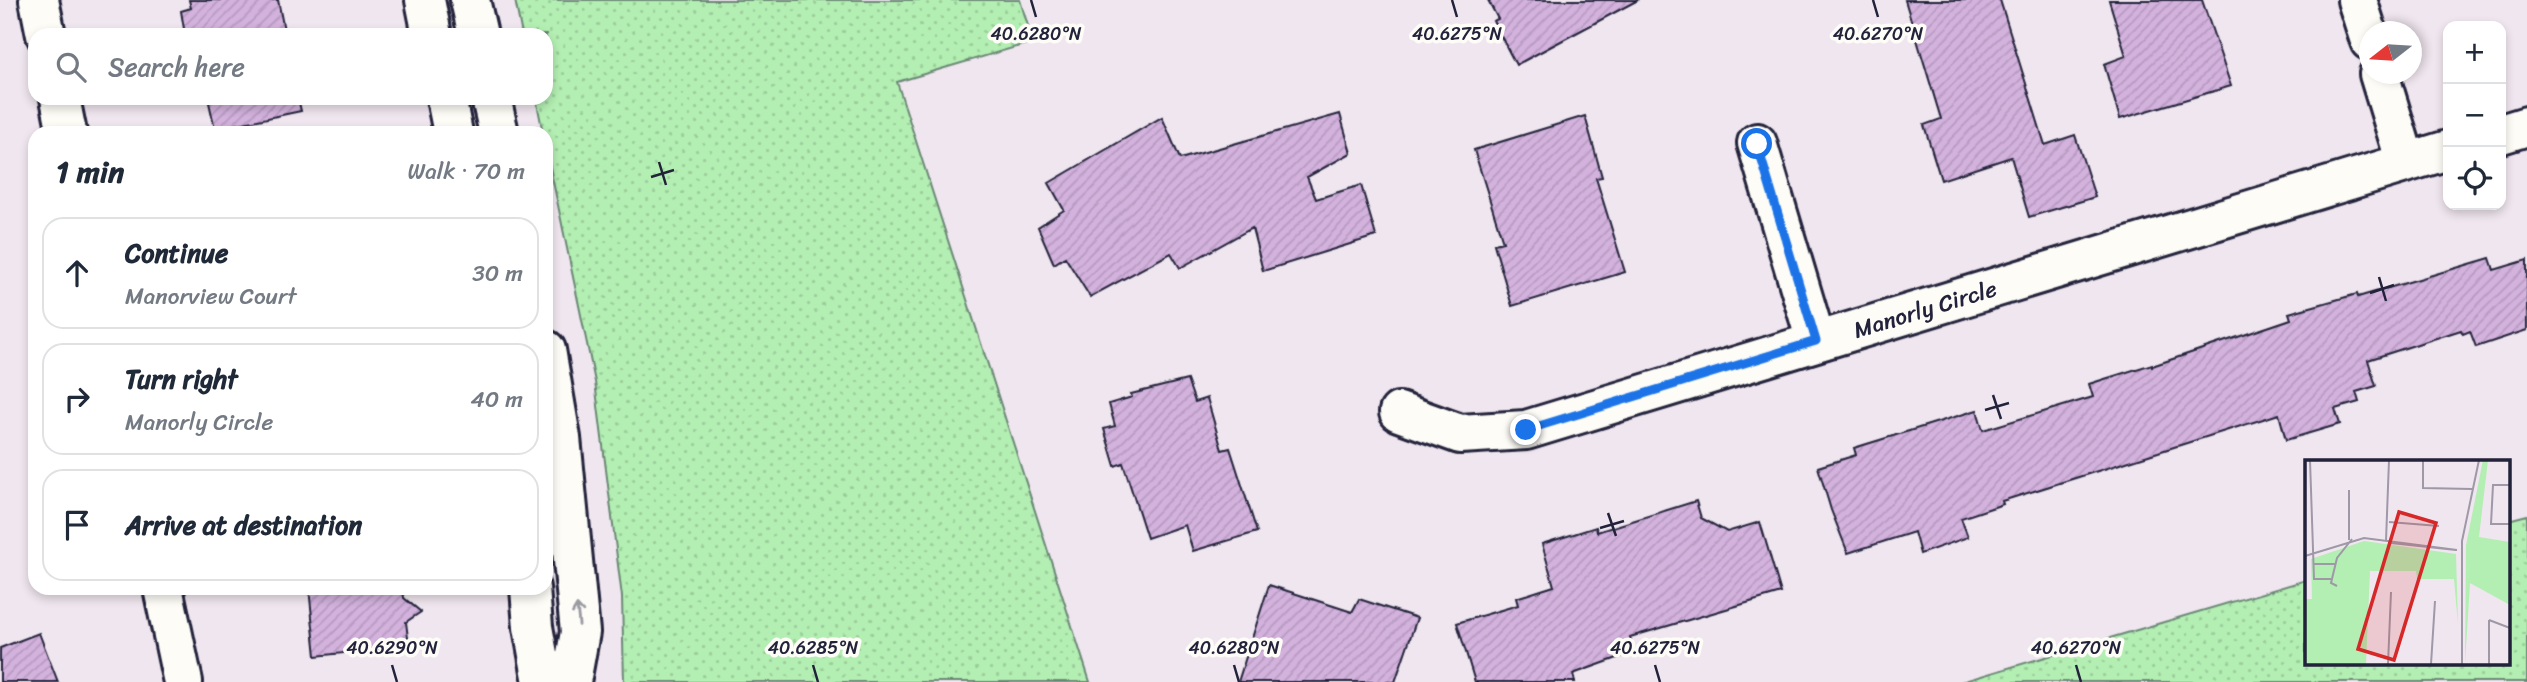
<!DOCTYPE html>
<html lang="en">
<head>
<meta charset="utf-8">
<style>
	body { margin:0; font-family:Sriracha,sans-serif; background:#f2f2f3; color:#1f2937 }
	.controls { position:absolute; right:21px; top:21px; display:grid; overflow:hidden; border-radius:14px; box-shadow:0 4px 10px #0003 }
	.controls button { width:63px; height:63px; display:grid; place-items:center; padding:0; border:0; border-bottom:2px solid #e0e1e3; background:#fff; color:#1f2937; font:35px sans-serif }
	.compass { position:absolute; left:2359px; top:21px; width:63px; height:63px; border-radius:50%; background:#fff; box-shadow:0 4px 10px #0003; rotate:253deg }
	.stop { position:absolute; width:21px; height:21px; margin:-16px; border:5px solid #1a73e8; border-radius:50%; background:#fff }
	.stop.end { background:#1a73e8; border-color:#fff; box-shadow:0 2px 7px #0008 }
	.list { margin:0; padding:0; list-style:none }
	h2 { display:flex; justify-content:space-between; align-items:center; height:91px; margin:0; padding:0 28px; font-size:30px }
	h2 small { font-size:23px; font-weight:400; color:#747a83 }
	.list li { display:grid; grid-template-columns:46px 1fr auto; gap:21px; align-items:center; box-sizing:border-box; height:112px; margin:0 14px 14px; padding:0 14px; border:2px solid #e0e1e3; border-radius:21px }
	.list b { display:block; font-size:26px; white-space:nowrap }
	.list p { margin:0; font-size:23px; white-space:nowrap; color:#747a83 }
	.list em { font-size:23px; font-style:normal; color:#747a83 }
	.icon { flex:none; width:38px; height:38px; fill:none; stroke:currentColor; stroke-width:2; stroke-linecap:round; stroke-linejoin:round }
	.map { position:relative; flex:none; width:2527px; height:682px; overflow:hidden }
	.search { position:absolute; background:#fff; box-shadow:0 4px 10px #0003; left:28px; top:28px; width:525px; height:77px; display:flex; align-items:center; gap:18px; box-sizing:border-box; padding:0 24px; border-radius:21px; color:#747a83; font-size:26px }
	.panel { position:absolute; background:#fff; box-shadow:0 4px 10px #0003; left:28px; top:126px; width:525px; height:469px; border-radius:21px }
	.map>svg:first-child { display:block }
	.green { fill:url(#green-dots); stroke:#6a8876; stroke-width:2 }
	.building { fill:url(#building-hatch); stroke:#22223b; stroke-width:2 }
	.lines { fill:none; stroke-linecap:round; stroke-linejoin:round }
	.minor-casing { stroke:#22223b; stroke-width:44 }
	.minor { stroke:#fdfcf7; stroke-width:38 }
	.oneway { stroke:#9a9aa2 }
	.route { stroke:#1a73e8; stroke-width:9 }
	.ticks { fill:none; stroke:#22223b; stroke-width:2.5 }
	.labels { text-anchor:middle; stroke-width:7; stroke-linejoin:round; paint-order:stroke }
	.street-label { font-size:23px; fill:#22223b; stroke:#fdfcf7 }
	.inset-road { fill:none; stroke:#9e98a7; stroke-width:2 }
	.view { fill:#d62828; fill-opacity:0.15; stroke:#d62828; stroke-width:3.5 }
	.inset-edge { fill:none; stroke:#22223b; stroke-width:3.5 }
	.ticks-label { font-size:18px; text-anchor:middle; fill:#22223b; stroke:#fdfcf7; stroke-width:7; stroke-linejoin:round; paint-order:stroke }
</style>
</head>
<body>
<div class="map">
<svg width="2527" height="682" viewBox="0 0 2527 682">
	<defs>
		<pattern id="green-dots" width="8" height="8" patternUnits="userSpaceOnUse" patternTransform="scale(1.75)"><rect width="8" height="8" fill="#b3eeb2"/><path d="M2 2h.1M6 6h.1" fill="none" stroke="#9acc9a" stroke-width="1.8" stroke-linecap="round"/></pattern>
		<pattern id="building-hatch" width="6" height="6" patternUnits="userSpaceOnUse" patternTransform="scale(1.75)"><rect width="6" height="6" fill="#d3b2dd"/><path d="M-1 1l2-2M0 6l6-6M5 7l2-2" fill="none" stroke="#b599bf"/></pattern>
	</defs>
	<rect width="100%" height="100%" fill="#f0e6ef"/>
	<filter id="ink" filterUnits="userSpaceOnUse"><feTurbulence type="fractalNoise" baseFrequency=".0143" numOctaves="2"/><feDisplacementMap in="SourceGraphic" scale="14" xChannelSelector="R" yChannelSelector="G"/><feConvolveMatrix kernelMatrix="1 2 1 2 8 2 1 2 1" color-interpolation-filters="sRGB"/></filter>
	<g filter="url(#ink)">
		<path class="green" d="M 515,0 L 1020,0 L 1033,42 L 897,82 L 1090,682 L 624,682 L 622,597 L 595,382 L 546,148 L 546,133 L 543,133 L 536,98 L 546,98 L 546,35 L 522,35 Z
			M 2527,515 L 2527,682 L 1961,682 L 2306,580 L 2306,663 L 2508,663 L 2508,520 Z"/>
		<path class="building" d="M 189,0 L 278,0 L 285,35 L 185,35 L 181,11 L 191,8 Z
			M 1488,0 L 1638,0 L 1516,65 L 1493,21 L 1498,19 Z
			M 1905,0 L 2000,0 L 2045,145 L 2075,135 L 2095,197 L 2029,217 L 2011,157 L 1941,180 L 1924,125 L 1941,119 Z
			M 2109,0 L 2202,0 L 2231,86 L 2120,119 L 2104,64 L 2126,56 Z
			M 208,98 L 298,98 L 301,111 L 215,129 Z
			M 1340,114 L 1351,153 L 1307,177 L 1316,199 L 1361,185 L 1376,236 L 1263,271 L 1252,228 L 1180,268 L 1171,253 L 1090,297 L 1065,257 L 1054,264 L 1038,227 L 1064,210 L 1049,183 L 1162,117 L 1180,159 Z
			M 1585,116 L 1602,177 L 1596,178 L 1625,272 L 1512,306 L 1494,244 L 1503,242 L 1474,150 Z
			M 2490,258 L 2494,270 L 2527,260 L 2527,330 L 2476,347 L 2470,331 L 2463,334 L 2461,330 L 2368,360 L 2376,386 L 2356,392 L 2359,402 L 2335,409 L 2340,424 L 2286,440 L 2279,414 L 2002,501 L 2003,504 L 1961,518 L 1968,537 L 1920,554 L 1914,532 L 1848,553 L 1831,510 L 1818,467 L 1856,455 L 1854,448 L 1977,410 L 1983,430 L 2093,397 L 2089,384 L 2152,364 L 2152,366 L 2291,319 L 2289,313 L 2357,294 L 2358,297 Z
			M 1187,380 L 1195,402 L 1207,398 L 1222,450 L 1230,448 L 1257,532 L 1193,551 L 1185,525 L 1147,538 L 1123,463 L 1115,466 L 1104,429 L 1115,426 L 1109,404 L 1132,397 L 1131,394 Z
			M 1696,501 L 1701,518 L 1727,532 L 1760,522 L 1781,593 L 1630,637 L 1634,652 L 1573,674 L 1575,682 L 1475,682 L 1457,623 L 1518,605 L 1516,598 L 1554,586 L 1542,544 L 1596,527 L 1597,532 Z
			M 1269,585 L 1352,612 L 1359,599 L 1417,618 L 1395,682 L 1238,682 Z
			M 309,588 L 403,588 L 404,598 L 421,612 L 406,622 L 409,646 L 316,656 Z
			M 39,633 L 58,682 L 0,682 L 0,648 Z"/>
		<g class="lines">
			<defs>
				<path id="minor" d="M 39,0 L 46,35
					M 425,0 L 432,35
					M 470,0 L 478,35
					M 2357,0 L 2370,41
					M 2379,74 L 2406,163
					M 60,98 L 67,133
					M 446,98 L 453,133
					M 491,98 L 499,133
					M 2501,134 L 2527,126
					M 1757,143 L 1816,341
					M 546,350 L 561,438 L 580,632 L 571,682
					M 1399,412 L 1460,434 L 1526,430 L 2448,150
					M 163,588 L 183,682
					M 530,588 L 533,627 L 543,682"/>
			</defs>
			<use href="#minor" class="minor-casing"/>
			<use href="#minor" class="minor"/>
		</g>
		<defs><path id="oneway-shaft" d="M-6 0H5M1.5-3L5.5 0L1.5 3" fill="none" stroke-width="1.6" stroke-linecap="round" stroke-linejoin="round" transform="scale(1.75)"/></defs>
		<use class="oneway" href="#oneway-shaft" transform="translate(578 615) rotate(-96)"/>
	</g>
	<g class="lines" filter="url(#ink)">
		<path class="route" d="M 1526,430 L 1816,341 L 1757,144"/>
	</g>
	<path class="ticks" d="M 1031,0 L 1036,17M 1452,0 L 1457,17M 1873,0 L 1878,17M 659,162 L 666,185M 651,177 L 674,170M 2379,277 L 2386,301M 2370,293 L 2394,285M 1993,395 L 2001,419M 1985,410 L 2009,403M 1608,513 L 1616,536M 1600,528 L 1624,521M 392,665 L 397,682M 813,665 L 818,682M 1234,665 L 1239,682M 1655,665 L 1660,682M 2076,665 L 2081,682"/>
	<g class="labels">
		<g class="street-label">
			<text transform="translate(1925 309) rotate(-17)" y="8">Manorly Circle</text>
		</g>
	</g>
	<g transform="translate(2305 460)">
		<rect width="205" height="205" fill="#f0e6ef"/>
		<path d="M 178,0 L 183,0 L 174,77 L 205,82 L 205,145 L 165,123 L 160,204 L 161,85 ZM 59,81 L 151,94 L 153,165 L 149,119 L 112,119 L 111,111 L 65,111 L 61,204 L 0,204 L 0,139 L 7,139 L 6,99 Z" fill="#b3eeb2"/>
		<path class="inset-road" d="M 5,0 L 9,119 L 26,119M 118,0 L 118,28 L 167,29M 205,25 L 188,25 L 186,64 L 205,64M 44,30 L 44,80M 84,62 L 134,66M 81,81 L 84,0M 86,83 L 151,90M 0,96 L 59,78 L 152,90M 8,104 L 30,104M 32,126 L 26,123 L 32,98 L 47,79M 184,160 L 205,168M 83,204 L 86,132M 126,204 L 130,141M 157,204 L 157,81 L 174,0M 184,204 L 184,160"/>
		<path class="view" d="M 94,52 L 131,63 L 89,200 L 53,189 Z"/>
		<rect width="205" height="205" class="inset-edge"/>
	</g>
	<g class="ticks-label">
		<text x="1036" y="40">40.6280°N</text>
		<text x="1457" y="40">40.6275°N</text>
		<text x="1878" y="40">40.6270°N</text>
		<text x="392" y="654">40.6290°N</text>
		<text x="813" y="654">40.6285°N</text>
		<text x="1234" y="654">40.6280°N</text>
		<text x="1655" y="654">40.6275°N</text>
		<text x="2076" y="654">40.6270°N</text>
	</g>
</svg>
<div class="controls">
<button>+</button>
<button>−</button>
<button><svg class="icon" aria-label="locate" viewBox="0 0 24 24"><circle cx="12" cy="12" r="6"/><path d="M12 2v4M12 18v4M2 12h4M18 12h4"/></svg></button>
</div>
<svg class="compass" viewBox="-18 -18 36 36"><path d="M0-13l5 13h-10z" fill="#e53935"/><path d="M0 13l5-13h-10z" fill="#747a83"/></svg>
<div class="stop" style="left:1757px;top:144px"></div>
<div class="stop end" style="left:1526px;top:430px"></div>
<div class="search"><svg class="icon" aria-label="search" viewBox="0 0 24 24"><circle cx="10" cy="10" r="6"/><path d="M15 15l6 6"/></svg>Search here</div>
<section class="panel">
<h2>1 min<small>Walk · 70 m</small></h2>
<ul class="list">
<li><svg class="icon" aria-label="ahead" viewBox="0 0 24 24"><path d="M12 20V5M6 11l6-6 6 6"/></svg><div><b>Continue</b><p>Manorview Court</p></div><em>30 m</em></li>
<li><svg class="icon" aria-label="right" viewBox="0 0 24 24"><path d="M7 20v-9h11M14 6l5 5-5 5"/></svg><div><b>Turn right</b><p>Manorly Circle</p></div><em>40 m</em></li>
<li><svg class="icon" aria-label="arrive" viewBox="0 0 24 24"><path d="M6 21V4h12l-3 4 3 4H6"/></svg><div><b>Arrive at destination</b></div></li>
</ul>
</section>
</div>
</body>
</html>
